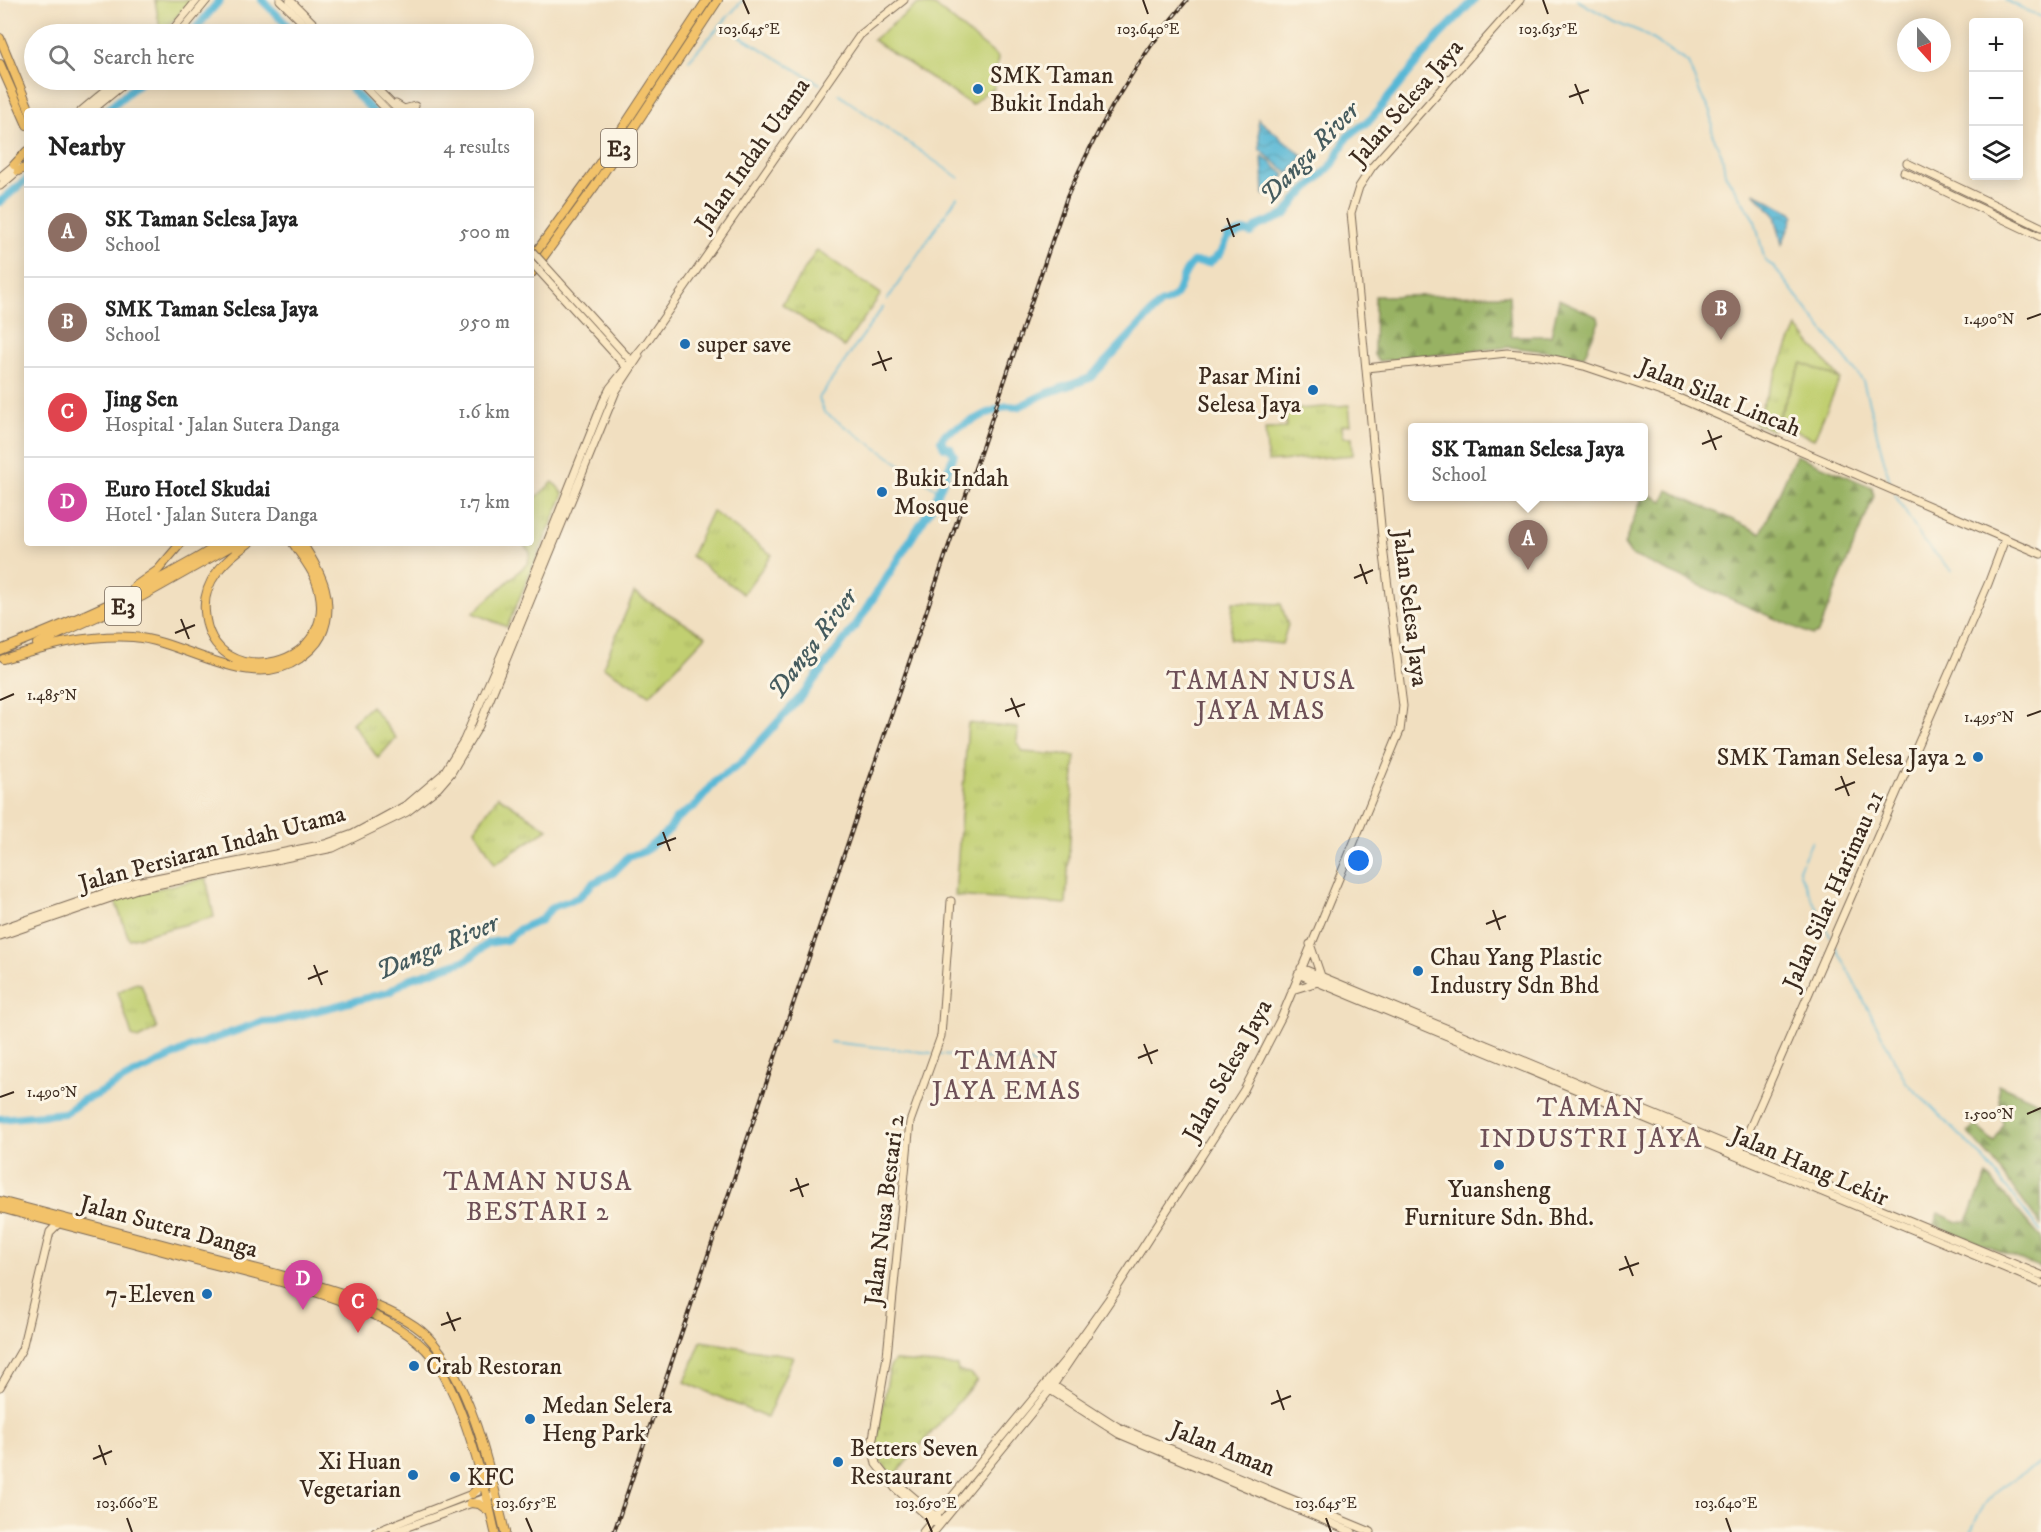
<!DOCTYPE html>
<html lang="en">
<head>
<meta charset="utf-8">
<style>
	body { margin:0; font-family:"IM FELL DW Pica",serif; background:#f2f2f2; color:#222 }
	.controls { position:absolute; right:18px; top:18px; display:grid; overflow:hidden; border-radius:6px; box-shadow:0 3px 15px #0003 }
	.controls button { width:54px; height:54px; display:grid; place-items:center; padding:0; border:0; border-bottom:2px solid #e0e0e0; background:#fff; color:#222; font:30px sans-serif }
	.compass { position:absolute; left:1897px; top:18px; width:54px; height:54px; border-radius:50%; background:#fff; box-shadow:0 3px 15px #0003; rotate:159deg }
	.you { position:absolute; left:1359px; top:861px; width:21px; height:21px; margin:-15px; border:4px solid #fff; border-radius:50%; background:#1a73e8; box-shadow:0 0 0 9px #1a73e833 }
	.badge { display:grid; place-items:center; width:39px; height:39px; border-radius:50%; background:#1f6fb2; color:#fff; font-size:20px; font-weight:700 }
	.pin { position:absolute; translate:-50% -50px; filter:drop-shadow(0 2px 3px #0008) }
	.pin::after { content:''; position:absolute; top:32px; width:21px; height:18px; background:inherit; clip-path:polygon(0 0,100% 0,50% 100%) }
	.popup { position:absolute; left:1408px; top:423px; width:240px; height:78px; box-sizing:border-box; display:grid; place-content:center; border-radius:6px; background:#fff; filter:drop-shadow(0 2px 4px #0005); font-size:20px; white-space:nowrap; color:#767676 }
	.popup b { font-size:22px; color:#222 }
	.popup::after { content:''; position:absolute; left:50%; top:100%; margin-left:-12px; border:12px solid transparent; border-top-color:#fff }
	.list { margin:0; padding:0; list-style:none }
	h2 { display:flex; justify-content:space-between; align-items:center; height:78px; margin:0; padding:0 24px; font-size:26px }
	h2 small { font-size:20px; font-weight:400; color:#767676 }
	.list li { display:grid; grid-template-columns:39px 1fr auto; gap:18px; align-items:center; box-sizing:border-box; height:90px; padding:0 24px; border-top:2px solid #e0e0e0 }
	.list b { display:block; font-size:22px; white-space:nowrap }
	.list p { margin:0; font-size:20px; white-space:nowrap; color:#767676 }
	.list em { font-size:20px; font-style:normal; color:#767676 }
	.icon { flex:none; width:33px; height:33px; fill:none; stroke:currentColor; stroke-width:2; stroke-linecap:round; stroke-linejoin:round }
	.map { position:relative; flex:none; width:2041px; height:1532px; overflow:hidden }
	.search { position:absolute; background:#fff; box-shadow:0 3px 15px #0003; left:24px; top:24px; width:510px; height:66px; display:flex; align-items:center; gap:15px; box-sizing:border-box; padding:0 21px; border-radius:33px; color:#767676; font-size:22px }
	.panel { position:absolute; background:#fff; box-shadow:0 3px 15px #0003; left:24px; top:108px; width:510px; height:438px; border-radius:6px }
	.map>svg:first-child { display:block }
	.grass { fill:url(#grass-tufts); stroke:#7e7c48; stroke-width:1.5 }
	.forest { fill:url(#forest-firs); stroke:#6a6e40; stroke-width:1.5 }
	.pitch { fill:#c1cf71; stroke:#7e7c48; stroke-width:1.5 }
	.water { fill:url(#water-waves); stroke:#49707a; stroke-width:1.5 }
	.lines { fill:none; stroke-linecap:round; stroke-linejoin:round }
	.stream { stroke:#57b7d5; stroke-width:1.5 }
	.river { stroke:#57b7d5; stroke-width:8 }
	.secondary-casing { stroke:#7b6957; stroke-width:9 }
	.primary-casing { stroke:#7b6957; stroke-width:10 }
	.highway-casing { stroke:#7b6957; stroke-width:10 }
	.secondary { stroke:#fae7c3; stroke-width:7 }
	.primary { stroke:#f2c26a; stroke-width:8 }
	.highway { stroke:#f2c26a; stroke-width:8 }
	.rail-casing { stroke:#3b2a1e; stroke-width:4 }
	.rail { stroke:#fcf5e5; stroke-width:1.5; stroke-dasharray:4.5; stroke-linecap:butt }
	.secondary-bridge-casing { stroke:#7b6957; stroke-width:9; stroke-linecap:butt }
	.secondary-bridge { stroke:#fae7c3; stroke-width:7 }
	.ticks { fill:none; stroke:#3b2a1e; stroke-width:2 }
	.poi-dot { fill:#1f6fb2; stroke:#fcf5e5; stroke-width:2 }
	.labels { text-anchor:middle; stroke-width:6; stroke-linejoin:round; paint-order:stroke }
	.shield { fill:#fcf5e5; stroke:#75675a; stroke-width:1.5 }
	.shield-label { font-size:22px; font-weight:bold; fill:#3b2a1e }
	.poi-label { font-size:24px; fill:#3b2a1e; stroke:#fcf5e5; text-anchor:start }
	.street-label { font-size:24px; fill:#3b2a1e; stroke:#fcf5e5 }
	.water-label { font-size:26px; font-style:italic; fill:#455b5e; stroke:#fcf5e5 }
	.neighbourhood-label { font-size:26px; letter-spacing:1.5px; fill:#6e5057; stroke:#fcf5e5 }
	.quarter-label { font-size:27px; letter-spacing:1.5px; fill:#6e5057; stroke:#fcf5e5 }
	.ticks-label { font-size:15px; text-anchor:middle; fill:#3b2a1e; stroke:#fcf5e5; stroke-width:6; stroke-linejoin:round; paint-order:stroke }
</style>
</head>
<body>
<div class="map">
<svg width="2041" height="1532" viewBox="0 0 2041 1532">
	<defs>
		<pattern id="grass-tufts" width="24" height="20" patternUnits="userSpaceOnUse" patternTransform="scale(1.5)"><rect width="24" height="20" fill="#c1cf71"/><path d="M3 7l-1-3M5 7V3M7 7l1-3M15 17l-1-3M17 17v-4M19 17l1-3" fill="none" stroke="#a7b261"/></pattern>
		<pattern id="forest-firs" width="22" height="20" patternUnits="userSpaceOnUse" patternTransform="scale(1.5)"><rect width="22" height="20" fill="#98b263"/><path d="M5 1l3.5 6h-7zM16 11l3.5 6h-7z" fill="#7d9151"/></pattern>
		<pattern id="water-waves" width="16" height="10" patternUnits="userSpaceOnUse" patternTransform="scale(1.5)"><rect width="16" height="10" fill="#57b7d5"/><path d="M0 5q4-4 8 0t8 0" fill="none" stroke="#4995ac"/></pattern>
	</defs>
	<rect width="100%" height="100%" fill="#fcf5e5"/>
	<filter id="ink" filterUnits="userSpaceOnUse"><feTurbulence type="fractalNoise" baseFrequency=".0167" numOctaves="2"/><feDisplacementMap in="SourceGraphic" scale="12" xChannelSelector="R" yChannelSelector="G"/><feConvolveMatrix kernelMatrix="1 2 1 2 8 2 1 2 1" color-interpolation-filters="sRGB"/></filter>
	<filter id="wash" filterUnits="userSpaceOnUse"><feTurbulence type="fractalNoise" baseFrequency=".008" numOctaves="4" result="noise"/><feDisplacementMap in="SourceGraphic" scale="24" xChannelSelector="R" yChannelSelector="G"/><feGaussianBlur stdDeviation="1.35" result="paint"/><feColorMatrix in="noise" values="0 0 0 0 0 0 0 0 0 0 0 0 0 0 0 0 0 1.4 0 .05"/><feComposite in="paint" operator="in"/></filter>
	<g filter="url(#wash)">
		<rect width="100%" height="100%" fill="#f1dfc0"/>
		<path class="grass" d="M 155,0 L 192,0 L 161,34 Z
			M 817,250 L 881,294 L 844,347 L 782,304 Z
			M 1797,327 L 1840,379 L 1802,363 L 1772,430 L 1754,423 Z
			M 1349,405 L 1351,424 L 1342,425 L 1343,437 L 1352,437 L 1353,455 L 1268,462 L 1265,429 L 1286,428 L 1285,410 Z
			M 553,482 L 564,494 L 507,627 L 473,613 L 528,563 L 530,552 L 522,543 L 531,543 L 531,502 Z
			M 712,511 L 772,555 L 743,594 L 691,556 Z
			M 634,593 L 706,636 L 650,695 L 603,667 Z
			M 1233,602 L 1281,604 L 1288,625 L 1282,644 L 1230,639 Z
			M 371,706 L 396,738 L 378,758 L 352,723 Z
			M 968,723 L 1018,728 L 1017,742 L 1023,752 L 1075,756 L 1066,904 L 955,896 Z
			M 498,796 L 548,829 L 495,864 L 475,829 Z
			M 206,878 L 214,917 L 129,939 L 114,898 Z
			M 135,983 L 141,984 L 157,1029 L 138,1039 L 132,1036 L 118,992 Z
			M 701,1341 L 793,1356 L 767,1418 L 685,1382 Z
			M 895,1361 L 957,1366 L 958,1371 L 969,1373 L 977,1380 L 893,1477 L 880,1461 L 876,1446 L 890,1366 Z"/>
		<path class="forest" d="M 1509,295 L 1511,336 L 1551,336 L 1559,299 L 1598,317 L 1599,322 L 1584,356 L 1510,347 L 1379,361 L 1374,355 L 1375,296 Z
			M 1796,455 L 1872,487 L 1874,496 L 1818,633 L 1812,635 L 1631,555 L 1624,545 L 1644,492 L 1663,501 L 1668,490 L 1761,533 Z
			M 1998,1084 L 2041,1103 L 2041,1226 L 1994,1162 L 1967,1132 L 1976,1126 L 1994,1142 L 2003,1125 Z
			M 1987,1175 L 2041,1238 L 2041,1268 L 1934,1225 L 1938,1213 L 1958,1222 L 1967,1221 Z"/>
		<path class="pitch" d="M 918,4 L 935,6 L 998,57 L 994,89 L 985,93 L 972,105 L 873,40 Z
			M 1802,363 L 1840,379 L 1814,439 L 1776,423 Z"/>
		<path class="water" d="M 1258,119 L 1303,156 L 1289,174 L 1260,150 Z
			M 1262,155 L 1285,175 L 1270,196 L 1264,195 Z
			M 1754,193 L 1792,212 L 1794,215 L 1782,244 L 1775,215 Z"/>
		<g class="lines">
			<path class="stream" d="M 1577,0 L 1614,21 L 1641,32 L 1688,63 L 1701,95 L 1711,111 L 1712,134 L 1722,155 L 1725,174 L 1755,221 L 1765,261 L 1773,266 L 1863,381 L 1891,486
				M 2005,0 L 2041,17
				M 723,26 L 820,84
				M 689,60 L 743,0
				M 838,94 L 959,178
				M 887,300 L 957,197
				M 883,307 L 819,398 L 824,412 L 938,490
				M 1895,495 L 1923,541 L 1952,571
				M 1812,841 L 1799,869 L 1800,874 L 1830,936
				M 1835,945 L 1906,1082 L 1982,1157 L 2041,1232
				M 830,1042 L 932,1053
				M 940,1054 L 1028,1062 L 1040,1067
				M 1971,1532 C 1983,1493 2008,1482 2041,1463"/>
			<path class="river" d="M 262,0 L 296,34
				M 191,34 L 220,0
				M 351,89 L 373,111
				M 106,111 L 143,80
				M 0,202 L 27,179
				M 0,1119 L 65,1113 L 83,1100 L 96,1095 L 128,1077 L 191,1047 L 261,1022 L 277,1021 L 389,992 L 409,979 L 467,960 L 488,943 L 506,940 L 520,929 L 541,920 L 552,907 L 578,898 L 593,883 L 613,873 L 628,857 L 645,851 L 669,830 L 676,819 L 696,805 L 716,781 L 740,764 L 805,692 L 858,622 L 934,503 L 954,455 L 950,448 L 944,447 L 941,440 L 946,433 L 988,413 L 1007,406 L 1018,407 L 1045,394 L 1090,378 L 1160,304 C 1187,296 1174,282 1193,262 L 1209,263 L 1220,254 L 1228,237 L 1244,231 L 1251,233 L 1258,226 L 1285,215 L 1297,199 L 1333,164 L 1347,137 L 1371,119 L 1439,36 L 1474,0"/>
		</g>
	</g>
	<g filter="url(#ink)">
		<g class="lines">
			<defs>
				<path id="secondary" d="M 280,0 L 314,34
					M 290,0 L 324,34
					M 169,34 L 197,0
					M 179,34 L 207,0
					M 358,80 L 388,111
					M 368,80 L 399,111
					M 396,104 L 404,109 L 415,106
					M 81,111 L 118,80
					M 91,111 L 129,80
					M 1907,163 L 2041,227
					M 1904,172 L 2041,237
					M 0,177 L 18,162
					M 0,186 L 20,169
					M 558,280 L 633,363
					M 552,285 L 629,370
					M 1366,368 L 1507,353 L 1540,356 L 1584,366 L 1676,397 L 2041,554
					M 0,929 L 136,882 L 325,844 L 353,834 L 408,804 L 443,774 L 464,740 L 512,630 L 603,402 L 610,388 L 646,343 L 860,35 L 904,0
					M 0,936 L 137,889 L 333,848 L 407,812 L 438,788 L 451,773 L 479,726 L 616,391 L 639,356
					M 1310,944 L 1321,976
					M 1301,968 L 2041,1275
					M 1298,974 L 2041,1283
					M 1292,990 L 1318,982
					M 1739,1153 L 1988,584 L 2005,539
					M 1048,1382 L 1118,1427 L 1371,1532
					M 1044,1386 L 1119,1434 L 1352,1532
					M 0,1387 L 22,1349 L 50,1232 L 59,1223
					M 894,1484 L 898,1484 L 938,1518
					M 939,1526 L 895,1488 L 876,1464 L 872,1444 L 887,1356 L 910,1122 L 941,1036 L 951,901
					M 375,1532 L 477,1492
					M 394,1532 L 491,1496
					M 923,1532 L 1066,1359 L 1118,1286 L 1244,1090 L 1282,1016 L 1400,731 L 1403,706 L 1383,547 L 1351,213 L 1359,187 L 1372,167 L 1520,0
					M 934,1532 L 1050,1390 L 1116,1292"/>
				<path id="primary" d="M 0,1201 C 73,1221 146,1240 219,1259 C 271,1273 391,1299 427,1336 C 472,1382 490,1470 505,1532
					M 0,1208 C 61,1224 123,1240 184,1257 C 252,1275 390,1301 433,1358 C 463,1399 484,1482 495,1532
					M 472,1494 L 478,1488 L 481,1478
					M 470,1503 L 479,1504 L 489,1511"/>
				<path id="highway" d="M 0,38 L 30,111
					M 0,64 L 27,125
					M 14,165 L 27,151
					M 18,171 L 27,167
					M 531,259 L 593,173 L 707,0
					M 531,274 L 595,186 L 718,0
					M 249,543 C 225,560 202,581 205,612 C 211,698 351,669 315,578 C 310,566 300,554 293,543
					M 134,587 L 158,570 L 181,543
					M 37,644 L 143,596 L 237,543
					M 0,650 C 76,620 152,587 222,543
					M 3,659 C 46,646 88,634 133,637 C 186,641 250,693 299,659 C 308,652 316,646 321,636 C 337,602 321,572 302,543"/>
			</defs>
			<use href="#secondary" class="secondary-casing"/>
			<use href="#primary" class="primary-casing"/>
			<use href="#highway" class="highway-casing"/>
			<use href="#secondary" class="secondary"/>
			<use href="#primary" class="primary"/>
			<use href="#highway" class="highway"/>
			<defs>
				<path id="rail" d="M 614,1532 L 1067,197 C 1100,123 1134,62 1187,0"/>
			</defs>
			<use href="#rail" class="rail-casing"/>
			<use href="#rail" class="rail"/>
			<defs>
				<path id="secondary-bridge" d="M 531,250 L 558,280
					M 531,262 L 552,285"/>
			</defs>
			<use href="#secondary-bridge" class="secondary-bridge-casing"/>
			<use href="#secondary-bridge" class="secondary-bridge"/>
		</g>
	</g>
	<path class="ticks" d="M 743,0 L 749,14M 1143,0 L 1148,14M 1543,0 L 1548,14M 1575,84 L 1583,104M 1569,97 L 1589,90M 1227,218 L 1234,237M 1221,231 L 1240,224M 2027,319 L 2041,314M 878,351 L 886,371M 872,365 L 892,358M 1708,430 L 1716,450M 1702,444 L 1722,436M 1360,564 L 1367,584M 1354,578 L 1373,570M 181,619 L 189,639M 175,633 L 195,625M 1011,698 L 1019,717M 0,700 L 14,694M 1005,711 L 1025,704M 2027,716 L 2041,711M 1841,776 L 1849,796M 1835,790 L 1855,782M 663,832 L 670,851M 657,845 L 676,838M 1493,910 L 1500,930M 1486,924 L 1506,916M 314,965 L 322,985M 308,979 L 328,971M 1144,1044 L 1152,1064M 1138,1058 L 1158,1050M 0,1097 L 14,1092M 2027,1114 L 2041,1108M 796,1178 L 803,1197M 790,1191 L 809,1184M 1625,1256 L 1633,1276M 1619,1270 L 1639,1263M 447,1312 L 455,1331M 441,1325 L 461,1318M 1277,1390 L 1284,1410M 1271,1404 L 1291,1396M 99,1445 L 106,1465M 93,1459 L 112,1451M 127,1518 L 132,1532M 526,1518 L 532,1532M 926,1518 L 932,1532M 1326,1518 L 1331,1532M 1726,1518 L 1731,1532"/>
	<g class="poi-dot">
		<circle cx="978" cy="89" r="6"/>
		<circle cx="685" cy="344" r="6"/>
		<circle cx="1313" cy="390" r="6"/>
		<circle cx="882" cy="492" r="6"/>
		<circle cx="1978" cy="757" r="6"/>
		<circle cx="1418" cy="971" r="6"/>
		<circle cx="1499" cy="1165" r="6"/>
		<circle cx="207" cy="1294" r="6"/>
		<circle cx="414" cy="1366" r="6"/>
		<circle cx="530" cy="1419" r="6"/>
		<circle cx="838" cy="1462" r="6"/>
		<circle cx="413" cy="1475" r="6"/>
		<circle cx="455" cy="1477" r="6"/>
	</g>
	<g class="labels">
		<g class="shield">
			<rect x="601" y="129" width="36" height="38" rx="4.5"/>
			<rect x="105" y="587" width="36" height="38" rx="4.5"/>
		</g>
		<g class="shield-label">
			<text x="619" y="156">E3</text>
			<text x="123" y="614">E3</text>
		</g>
		<g class="poi-label">
			<text x="990" y="83">SMK Taman<tspan x="990" dy="28">Bukit Indah</tspan></text>
			<text x="697" y="352">super save</text>
			<text x="1301" y="384" text-anchor="end">Pasar Mini<tspan x="1301" dy="28">Selesa Jaya</tspan></text>
			<text x="894" y="486">Bukit Indah<tspan x="894" dy="28">Mosque</tspan></text>
			<text x="1966" y="765" text-anchor="end">SMK Taman Selesa Jaya 2</text>
			<text x="1430" y="965">Chau Yang Plastic<tspan x="1430" dy="28">Industry Sdn Bhd</tspan></text>
			<text x="1499" y="1197" text-anchor="middle">Yuansheng<tspan x="1499" dy="28">Furniture Sdn. Bhd.</tspan></text>
			<text x="195" y="1302" text-anchor="end">7-Eleven</text>
			<text x="426" y="1374">Crab Restoran</text>
			<text x="542" y="1413">Medan Selera<tspan x="542" dy="28">Heng Park</tspan></text>
			<text x="850" y="1456">Betters Seven<tspan x="850" dy="28">Restaurant</tspan></text>
			<text x="401" y="1469" text-anchor="end">Xi Huan<tspan x="401" dy="28">Vegetarian</tspan></text>
			<text x="467" y="1485">KFC</text>
		</g>
		<g class="street-label">
			<text transform="translate(1406 102) rotate(-49)" y="8">Jalan Selesa Jaya</text>
			<text transform="translate(752 154) rotate(-55)" y="8">Jalan Indah Utama</text>
			<text transform="translate(1720 397) rotate(22)" y="8">Jalan Silat Lincah</text>
			<text transform="translate(1411 608) rotate(83)" y="8">Jalan Selesa Jaya</text>
			<text transform="translate(212 848) rotate(-15)" y="8">Jalan Persiaran Indah Utama</text>
			<text transform="translate(1833 890) rotate(-66)" y="8">Jalan Silat Harimau 21</text>
			<text transform="translate(1227 1070) rotate(-61)" y="8">Jalan Selesa Jaya</text>
			<text transform="translate(1810 1166) rotate(23)" y="8">Jalan Hang Lekir</text>
			<text transform="translate(884 1210) rotate(-83)" y="8">Jalan Nusa Bestari 2</text>
			<text transform="translate(169 1226) rotate(15)" y="8">Jalan Sutera Danga</text>
			<text transform="translate(1223 1448) rotate(22)" y="8">Jalan Aman</text>
		</g>
		<g class="water-label">
			<text transform="translate(1309 152) rotate(-46)" y="9">Danga River</text>
			<text transform="translate(812 643) rotate(-53)" y="9">Danga River</text>
			<text transform="translate(437 946) rotate(-23)" y="9">Danga River</text>
		</g>
		<g class="neighbourhood-label">
			<text x="1261" y="689">TAMAN NUSA<tspan x="1261" dy="30">JAYA MAS</tspan></text>
			<text x="1007" y="1069">TAMAN<tspan x="1007" dy="30">JAYA EMAS</tspan></text>
			<text x="538" y="1190">TAMAN NUSA<tspan x="538" dy="30">BESTARI 2</tspan></text>
		</g>
		<g class="quarter-label">
			<text x="1591" y="1116">TAMAN<tspan x="1591" dy="31">INDUSTRI JAYA</tspan></text>
		</g>
	</g>
	<g class="ticks-label">
		<text x="749" y="34">103.645°E</text>
		<text x="1148" y="34">103.640°E</text>
		<text x="1548" y="34">103.635°E</text>
		<text x="1989" y="324">1.490°N</text>
		<text x="52" y="700">1.485°N</text>
		<text x="1989" y="722">1.495°N</text>
		<text x="52" y="1097">1.490°N</text>
		<text x="1989" y="1119">1.500°N</text>
		<text x="127" y="1508">103.660°E</text>
		<text x="526" y="1508">103.655°E</text>
		<text x="926" y="1508">103.650°E</text>
		<text x="1326" y="1508">103.645°E</text>
		<text x="1726" y="1508">103.640°E</text>
	</g>
</svg>
<div class="controls">
<button>+</button>
<button>−</button>
<button><svg class="icon" aria-label="layers" viewBox="0 0 24 24"><path d="M12 4l9 5-9 5-9-5zM3 14l9 5 9-5"/></svg></button>
</div>
<svg class="compass" viewBox="-18 -18 36 36"><path d="M0-13l5 13h-10z" fill="#e53935"/><path d="M0 13l5-13h-10z" fill="#767676"/></svg>
<div class="you"></div>
<div class="pin badge" style="left:1528px;top:570px;background:#8d6e63">A</div>
<div class="popup"><b>SK Taman Selesa Jaya</b>School</div>
<div class="pin badge" style="left:1721px;top:340px;background:#8d6e63">B</div>
<div class="pin badge" style="left:358px;top:1333px;background:#e0444e">C</div>
<div class="pin badge" style="left:303px;top:1310px;background:#d1479c">D</div>
<div class="search"><svg class="icon" aria-label="search" viewBox="0 0 24 24"><circle cx="10" cy="10" r="6"/><path d="M15 15l6 6"/></svg>Search here</div>
<section class="panel">
<h2>Nearby<small>4 results</small></h2>
<ul class="list">
<li><span class="badge" style="background:#8d6e63">A</span><div><b>SK Taman Selesa Jaya</b><p>School</p></div><em>500 m</em></li>
<li><span class="badge" style="background:#8d6e63">B</span><div><b>SMK Taman Selesa Jaya</b><p>School</p></div><em>950 m</em></li>
<li><span class="badge" style="background:#e0444e">C</span><div><b>Jing Sen</b><p>Hospital · Jalan Sutera Danga</p></div><em>1.6 km</em></li>
<li><span class="badge" style="background:#d1479c">D</span><div><b>Euro Hotel Skudai</b><p>Hotel · Jalan Sutera Danga</p></div><em>1.7 km</em></li>
</ul>
</section>
</div>
</body>
</html>
